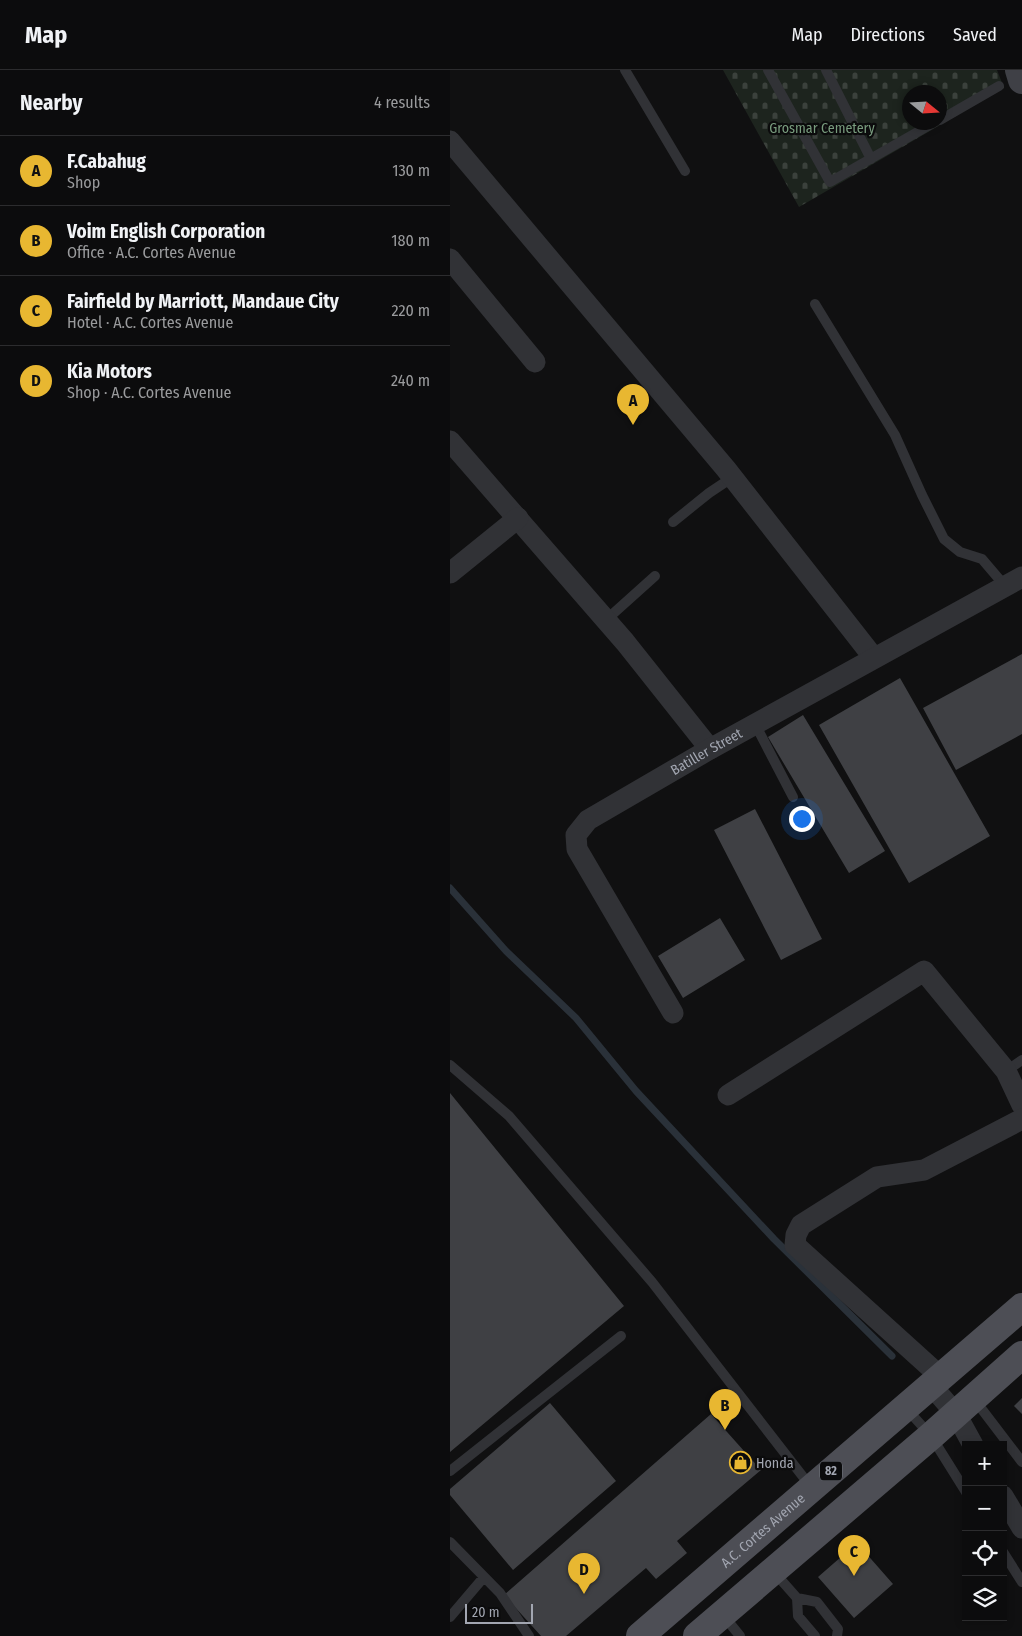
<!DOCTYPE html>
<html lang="en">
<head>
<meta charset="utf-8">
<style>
	body { margin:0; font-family:"Fira Sans Condensed",sans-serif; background:#1a1a1b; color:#f1f3f6 }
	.controls { position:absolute; right:15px; bottom:15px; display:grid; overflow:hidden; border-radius:0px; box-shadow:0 2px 8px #0003 }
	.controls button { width:45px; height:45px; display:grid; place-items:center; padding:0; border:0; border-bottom:1px solid #2c2c2e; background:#0c0c0d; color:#f1f3f6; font:25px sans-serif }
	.compass { position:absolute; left:452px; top:15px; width:45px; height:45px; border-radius:50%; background:#0c0c0d; box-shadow:0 2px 8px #0003; rotate:108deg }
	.scale { position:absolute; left:15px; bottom:12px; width:68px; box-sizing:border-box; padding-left:5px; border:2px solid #a2a6b1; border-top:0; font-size:14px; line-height:18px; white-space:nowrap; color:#a2a6b1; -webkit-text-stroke:4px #0b0b0c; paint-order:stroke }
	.you { position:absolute; left:351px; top:748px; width:18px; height:18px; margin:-12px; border:4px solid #fff; border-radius:50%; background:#1a73e8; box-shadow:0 0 0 8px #1a73e833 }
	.badge { display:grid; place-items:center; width:32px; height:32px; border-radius:50%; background:#e8b731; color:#111; font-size:16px; font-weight:700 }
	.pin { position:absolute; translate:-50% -41px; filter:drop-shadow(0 1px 2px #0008) }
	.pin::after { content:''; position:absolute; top:26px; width:18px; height:15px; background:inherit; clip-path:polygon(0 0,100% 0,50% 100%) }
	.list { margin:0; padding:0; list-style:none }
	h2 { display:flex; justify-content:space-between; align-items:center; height:65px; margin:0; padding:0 20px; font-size:21px }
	h2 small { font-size:16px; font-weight:400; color:#9a9b9d }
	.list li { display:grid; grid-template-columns:32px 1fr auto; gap:15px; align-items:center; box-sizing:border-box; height:70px; padding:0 20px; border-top:1px solid #2c2c2e }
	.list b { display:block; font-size:19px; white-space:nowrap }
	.list p { margin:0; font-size:16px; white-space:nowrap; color:#9a9b9d }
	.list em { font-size:16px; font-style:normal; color:#9a9b9d }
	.icon { flex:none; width:28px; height:28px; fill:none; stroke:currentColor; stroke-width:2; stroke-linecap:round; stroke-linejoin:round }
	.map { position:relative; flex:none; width:572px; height:1566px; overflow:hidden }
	header { display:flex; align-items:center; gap:30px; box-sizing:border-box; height:70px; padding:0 25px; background:#0c0c0d; border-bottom:1px solid #2c2c2e }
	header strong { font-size:24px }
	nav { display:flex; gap:28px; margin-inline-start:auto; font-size:18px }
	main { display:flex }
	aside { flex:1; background:#0c0c0d }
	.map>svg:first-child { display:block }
	.cemetery { fill:url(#cemetery-stones); fill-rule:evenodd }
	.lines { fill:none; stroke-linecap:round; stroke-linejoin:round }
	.stream { stroke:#2a3139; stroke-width:7 }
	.building { fill:#3f4044 }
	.lane { stroke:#313236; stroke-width:10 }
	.street { stroke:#313236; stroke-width:21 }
	.secondary { stroke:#3f4046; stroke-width:28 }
	.primary { stroke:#4d4e55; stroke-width:28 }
	.labels { text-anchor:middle; stroke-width:4.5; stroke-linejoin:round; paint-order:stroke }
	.shield { fill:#0b0b0c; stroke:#757880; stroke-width:1 }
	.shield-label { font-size:12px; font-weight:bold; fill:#a2a6b1 }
	.park-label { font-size:14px; fill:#799c7e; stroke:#0b0b0c }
	.street-label { font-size:14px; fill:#a2a6b1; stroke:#0b0b0c }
	.poi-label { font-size:14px; fill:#a2a6b1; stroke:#0b0b0c; text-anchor:start }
</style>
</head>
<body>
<header>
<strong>Map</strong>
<nav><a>Map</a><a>Directions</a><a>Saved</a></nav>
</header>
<main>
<aside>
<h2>Nearby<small>4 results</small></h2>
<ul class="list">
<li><span class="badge">A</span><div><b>F.Cabahug</b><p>Shop</p></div><em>130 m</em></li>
<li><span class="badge">B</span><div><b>Voim English Corporation</b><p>Office · A.C. Cortes Avenue</p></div><em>180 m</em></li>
<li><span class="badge">C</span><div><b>Fairfield by Marriott, Mandaue City</b><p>Hotel · A.C. Cortes Avenue</p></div><em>220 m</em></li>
<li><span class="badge">D</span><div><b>Kia Motors</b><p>Shop · A.C. Cortes Avenue</p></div><em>240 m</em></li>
</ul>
</aside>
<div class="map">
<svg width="572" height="1566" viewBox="0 0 572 1566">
	<defs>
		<pattern id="cemetery-stones" width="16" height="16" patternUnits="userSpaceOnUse" patternTransform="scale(1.25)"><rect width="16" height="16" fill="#1d241e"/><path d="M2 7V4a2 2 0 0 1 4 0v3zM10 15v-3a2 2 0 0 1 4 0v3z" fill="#3b413c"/></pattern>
	</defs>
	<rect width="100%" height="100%" fill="#101011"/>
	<path class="cemetery" d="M 273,0 L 547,0 L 554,18 L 349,137 ZM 460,22 L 490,22 L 490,52 L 460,52 Z"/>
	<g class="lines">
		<path class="stream" d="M 0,818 L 56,881 L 126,948 L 186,1021 L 324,1169 L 442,1286"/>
	</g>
	<path class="building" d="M 572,584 L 572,664 L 506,700 L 473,638 Z
		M 450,608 L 540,766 L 459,813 L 369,655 Z
		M 353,645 L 435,781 L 399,803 L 318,667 Z
		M 305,739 L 372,869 L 331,890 L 264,760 Z
		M 270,848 L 295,890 L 233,928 L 208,886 Z
		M 0,1023 L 174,1236 L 0,1382 Z
		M 572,1328 L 572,1344 L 564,1336 Z
		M 100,1333 L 166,1411 L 63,1500 L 0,1425 L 0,1419 Z
		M 261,1344 L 311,1400 L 227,1471 L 237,1483 L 206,1509 L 196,1498 L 116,1566 L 91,1566 L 54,1525 Z
		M 407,1473 L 443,1514 L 404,1548 L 368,1507 Z"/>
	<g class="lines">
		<path class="lane" d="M 175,0 L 235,101
			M 318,0 L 380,112 L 485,52
			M 376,0 L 421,89
			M 490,50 L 549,16
			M 365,234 L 445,365 L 472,425 L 494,469 L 510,482 L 532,489 L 555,516
			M 223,452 L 259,423 L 283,407
			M 156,550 L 205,506
			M 305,654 L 343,727
			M 0,995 L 59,1046 L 202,1212 L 361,1417
			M 556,1001 L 572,990
			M 524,1329 L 572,1392
			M 456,1338 L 481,1366 L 516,1422
			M 0,1401 L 171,1266
			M 0,1472 L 50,1523 L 79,1566
			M 553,1482 L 572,1512
			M 324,1502 L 347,1528 L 348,1546 L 365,1566
			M 347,1528 L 367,1532 L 388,1559 L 387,1566
			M 273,1545 L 290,1566
			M 0,1547 L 34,1507"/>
		<g class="street">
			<path d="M 0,71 L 276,399 L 424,588"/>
			<path d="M 0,189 L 85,292"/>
			<path d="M 0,371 L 175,572 L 260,679"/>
			<path d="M 0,503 L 68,448"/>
			<path id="s1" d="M 223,943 L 127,779 L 126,765 L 138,750 L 260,679 L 572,507"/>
			<path d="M 278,1025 L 474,901 L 556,1001 L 572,1035"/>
			<path d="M 491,1307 L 345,1175 L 346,1165 L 351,1155 L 427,1107 L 474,1100 L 572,1049"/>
			<path d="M 481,1315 L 506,1344 L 523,1375"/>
			<path d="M 553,1426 L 572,1458"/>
		</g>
		<path class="secondary" d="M 569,0 L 572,10"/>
		<g class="primary">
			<path id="s2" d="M 190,1566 L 572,1237"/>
			<path d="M 247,1566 L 481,1366 L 572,1285"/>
		</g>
	</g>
	<defs>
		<symbol id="shop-ring" viewBox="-11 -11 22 22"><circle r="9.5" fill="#0b0b0c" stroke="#e8b731" stroke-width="1.5"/><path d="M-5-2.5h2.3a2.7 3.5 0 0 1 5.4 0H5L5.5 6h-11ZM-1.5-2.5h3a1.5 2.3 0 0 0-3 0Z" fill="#e8b731"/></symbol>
	</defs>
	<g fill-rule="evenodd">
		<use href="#shop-ring" x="278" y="1380" width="25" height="25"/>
	</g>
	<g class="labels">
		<rect class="shield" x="370" y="1391.5" width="22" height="19" rx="4"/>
		<g class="shield-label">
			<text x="381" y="1405">82</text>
		</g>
		<g class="park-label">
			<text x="372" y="63">Grosmar Cemetery</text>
		</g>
		<g class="street-label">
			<text dy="5" stroke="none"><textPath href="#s1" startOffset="360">Batiller Street</textPath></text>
			<text dy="5" stroke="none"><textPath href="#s2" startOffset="162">A.C. Cortes Avenue</textPath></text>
		</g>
		<g class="poi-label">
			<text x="306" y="1398">Honda</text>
		</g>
	</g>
</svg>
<div class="controls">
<button>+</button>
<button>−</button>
<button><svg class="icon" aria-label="locate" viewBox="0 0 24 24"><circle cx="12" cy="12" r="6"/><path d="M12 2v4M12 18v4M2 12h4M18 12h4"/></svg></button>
<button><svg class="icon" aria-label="layers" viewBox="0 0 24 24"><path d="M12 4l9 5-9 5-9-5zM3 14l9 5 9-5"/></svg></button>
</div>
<svg class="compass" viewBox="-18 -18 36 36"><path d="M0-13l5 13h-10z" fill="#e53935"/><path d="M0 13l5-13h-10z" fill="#9a9b9d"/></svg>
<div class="scale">20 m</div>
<div class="you"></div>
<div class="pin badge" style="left:183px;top:355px">A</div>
<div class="pin badge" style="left:275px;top:1360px">B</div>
<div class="pin badge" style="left:404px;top:1506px">C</div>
<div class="pin badge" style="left:134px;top:1524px">D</div>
</div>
</main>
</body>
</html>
